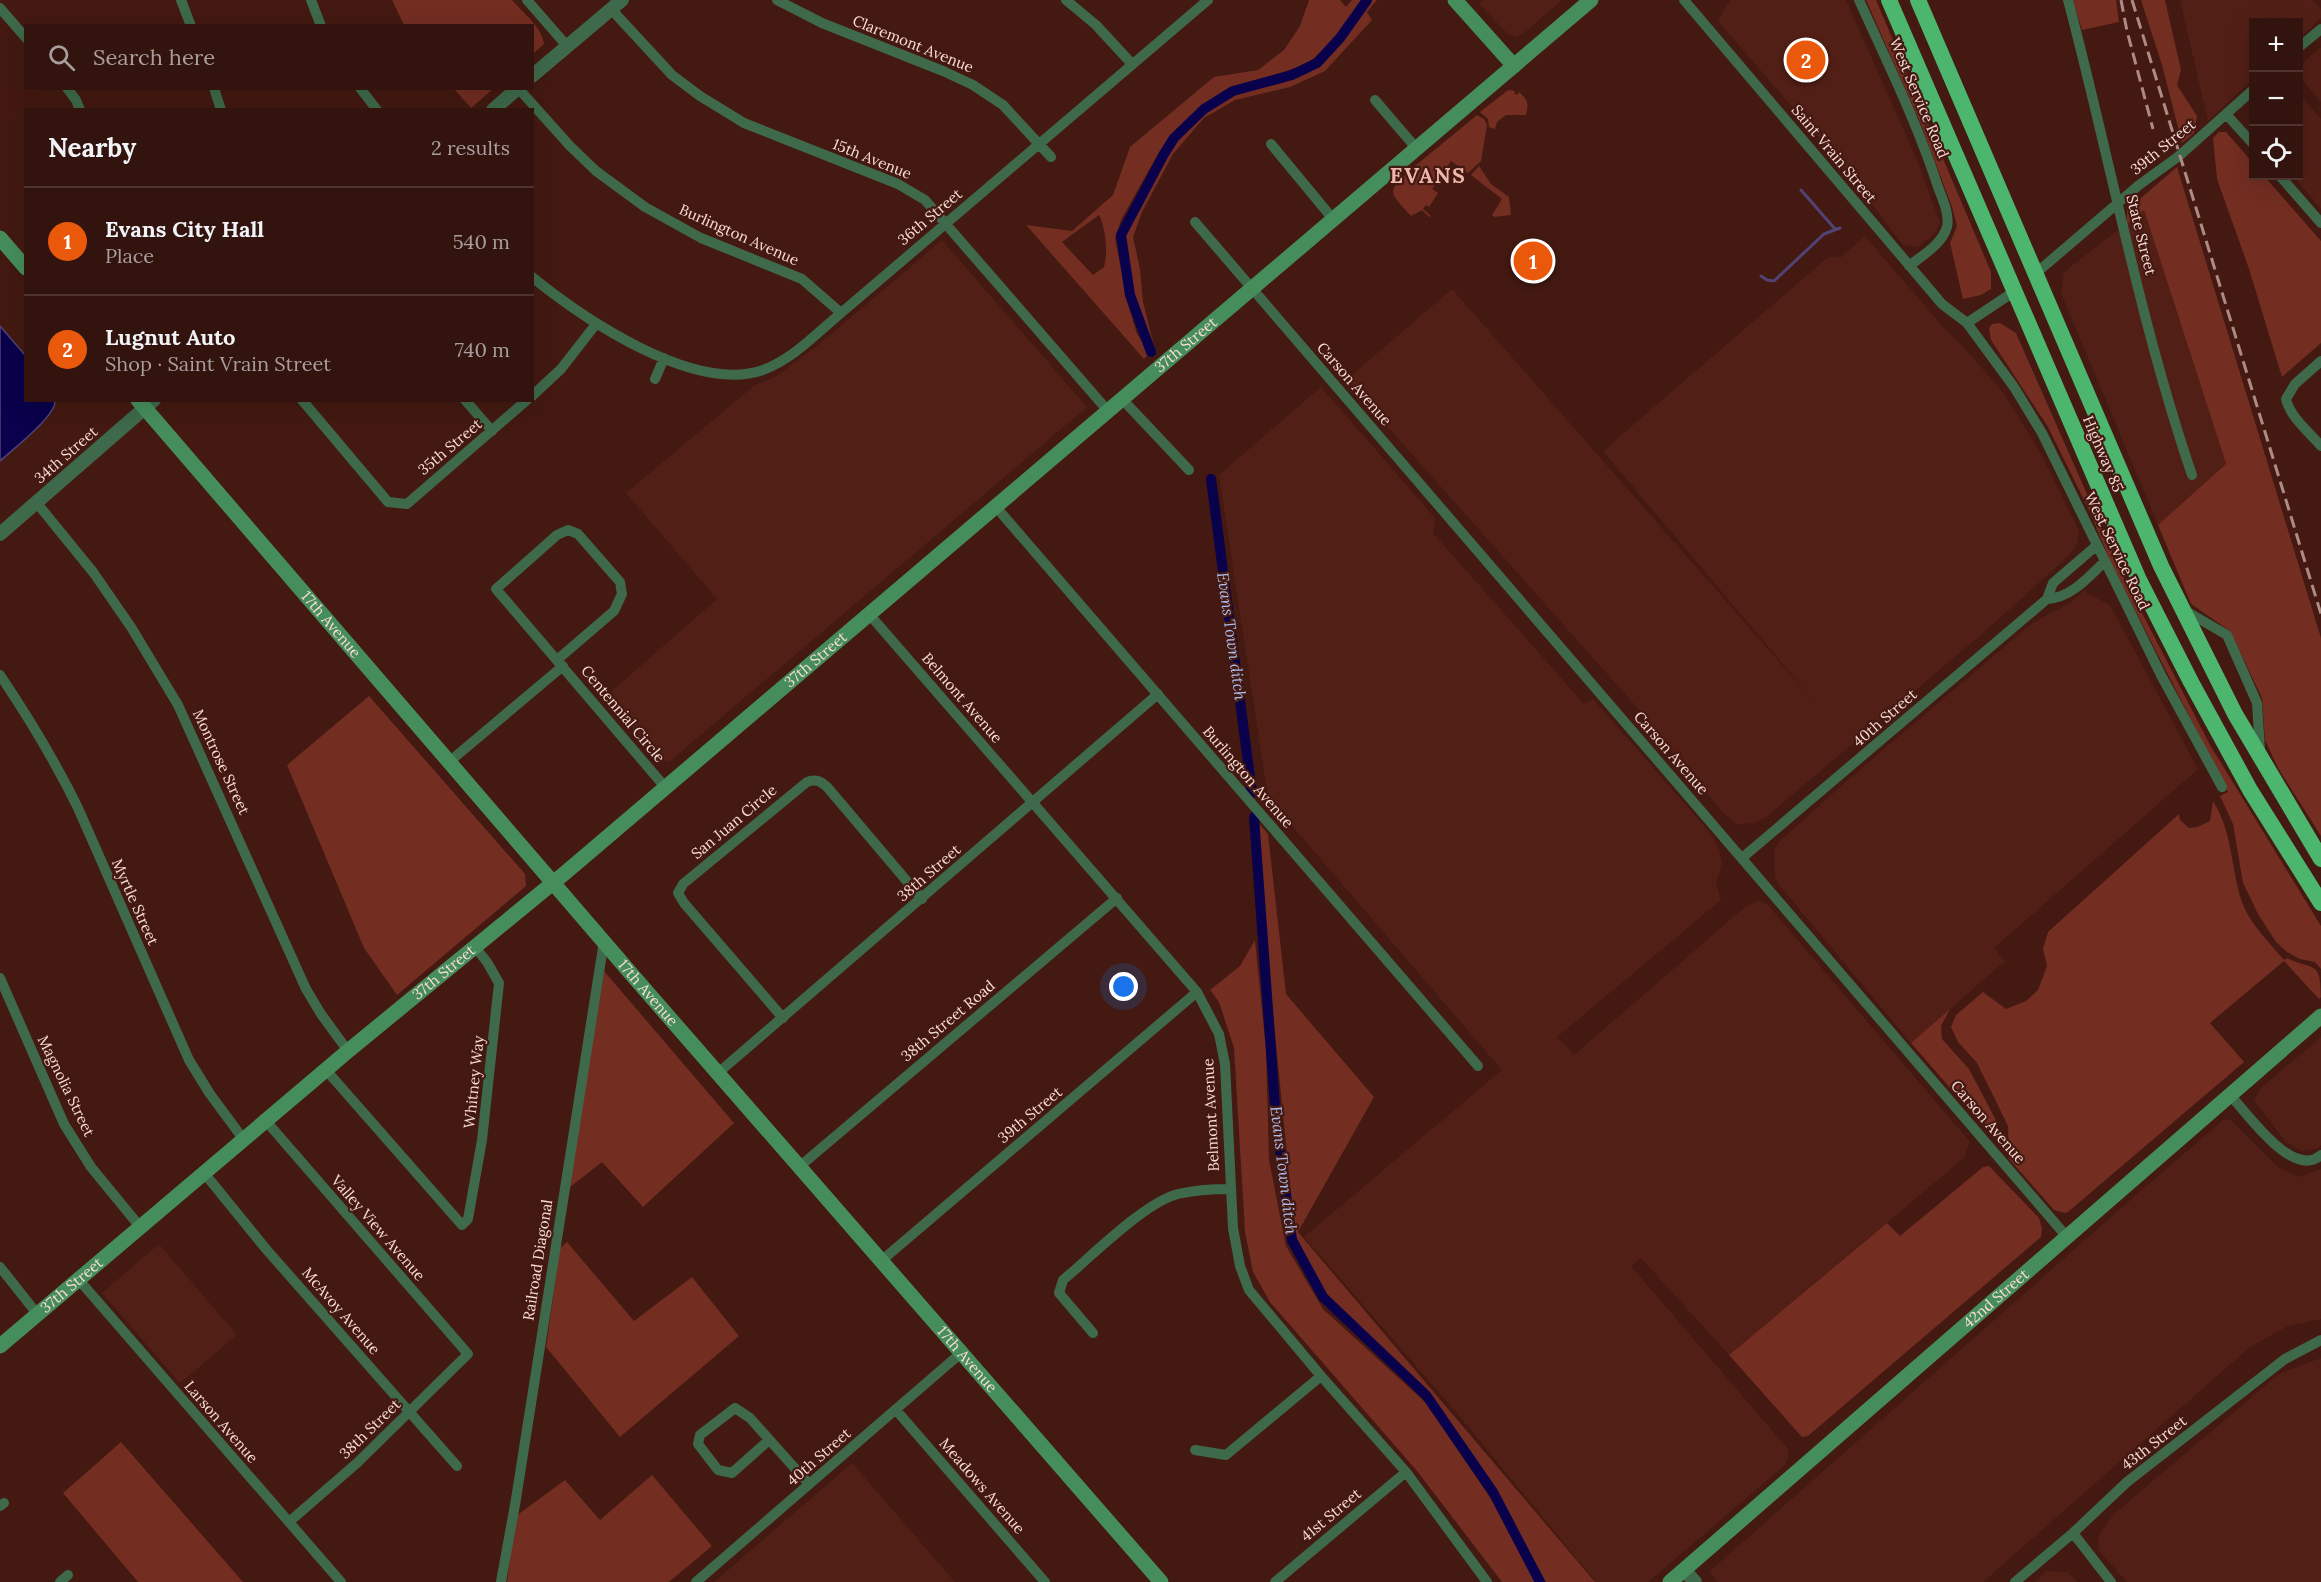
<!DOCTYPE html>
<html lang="en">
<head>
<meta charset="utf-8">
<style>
	body { margin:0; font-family:Lora,serif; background:#3d201b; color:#f1f3f6 }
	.controls { position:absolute; right:18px; top:18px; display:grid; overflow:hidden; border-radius:0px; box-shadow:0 6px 24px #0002 }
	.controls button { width:54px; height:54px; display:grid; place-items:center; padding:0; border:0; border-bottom:2px solid #4d322e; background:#32130d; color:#f1f3f6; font:30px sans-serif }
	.you { position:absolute; left:1124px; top:987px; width:21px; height:21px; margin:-15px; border:4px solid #fff; border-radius:50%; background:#1a73e8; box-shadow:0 0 0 9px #1a73e833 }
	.badge { display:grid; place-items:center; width:39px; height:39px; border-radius:50%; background:#ea580c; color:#fff; font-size:20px; font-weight:700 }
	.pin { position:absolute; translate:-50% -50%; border:3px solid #fff; box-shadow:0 2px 6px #0006 }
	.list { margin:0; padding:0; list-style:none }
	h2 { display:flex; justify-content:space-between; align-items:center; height:78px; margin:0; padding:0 24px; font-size:26px }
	h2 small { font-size:20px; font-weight:400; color:#a89e9d }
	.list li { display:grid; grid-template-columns:39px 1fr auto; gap:18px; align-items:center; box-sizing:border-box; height:108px; padding:0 24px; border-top:2px solid #4d322e }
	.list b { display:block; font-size:22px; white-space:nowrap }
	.list p { margin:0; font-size:20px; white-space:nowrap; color:#a89e9d }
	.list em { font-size:20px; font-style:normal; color:#a89e9d }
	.icon { flex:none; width:33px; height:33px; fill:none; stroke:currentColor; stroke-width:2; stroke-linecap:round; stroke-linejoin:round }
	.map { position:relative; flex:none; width:2321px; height:1582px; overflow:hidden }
	.search { position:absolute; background:#32130d; box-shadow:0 6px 24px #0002; left:24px; top:24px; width:510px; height:66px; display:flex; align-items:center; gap:15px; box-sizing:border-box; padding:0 21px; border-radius:0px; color:#a89e9d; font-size:22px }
	.panel { position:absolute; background:#32130d; box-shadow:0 6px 24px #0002; left:24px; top:108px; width:510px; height:294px; border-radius:0px }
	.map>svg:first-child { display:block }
	.built { fill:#521f16 }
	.green { fill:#732d21; fill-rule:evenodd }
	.water { fill:#09014b; stroke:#514375; stroke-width:1.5 }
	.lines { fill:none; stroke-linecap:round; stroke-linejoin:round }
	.stream { stroke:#514375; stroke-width:3 }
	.canal { stroke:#09014b; stroke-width:10 }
	.minor { stroke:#3e694a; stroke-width:10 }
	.tertiary { stroke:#3e694a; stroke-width:14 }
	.secondary { stroke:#468d5c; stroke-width:15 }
	.trunk { stroke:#4cb66f; stroke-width:16 }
	.rail { stroke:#ae8b84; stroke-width:3; stroke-dasharray:12 6; stroke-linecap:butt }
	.labels { text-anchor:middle; stroke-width:4.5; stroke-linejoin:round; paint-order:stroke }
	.street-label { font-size:15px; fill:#fadcd6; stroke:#431911 }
	.water-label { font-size:16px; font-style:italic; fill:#aebdf0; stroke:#431911 }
	.district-label { font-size:21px; font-weight:bold; letter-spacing:1.5px; fill:#efb7ab; stroke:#431911 }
</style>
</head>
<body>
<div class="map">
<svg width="2321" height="1582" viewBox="0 0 2321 1582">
	<rect width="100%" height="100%" fill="#431911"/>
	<path class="built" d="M 1483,0 L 1562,0 L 1523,34 L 1515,37 L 1507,33 L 1479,4 Z
		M 1730,0 L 1846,0 L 1917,160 L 1940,223 L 1935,233 L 1918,247 L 1903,245 L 1833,154 L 1718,21 Z
		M 2180,0 L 2313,0 L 2321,9 L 2321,18 L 2299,39 L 2298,22 L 2254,22 L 2253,79 L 2208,121 Z
		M 2321,47 L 2321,102 L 2299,76 L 2298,67 Z
		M 2299,94 L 2321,119 L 2321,209 L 2293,176 L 2298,176 Z
		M 2144,210 L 2226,465 L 2158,525 L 2061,293 L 2064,272 Z
		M 1865,236 L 1944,328 L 1960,343 L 2002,391 L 2039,450 L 2074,520 L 2079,532 L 2076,547 L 2062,562 L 1990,627 L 1764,819 L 1754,823 L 1736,824 L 1725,815 L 1634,704 L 1346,380 L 1452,289 L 1820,708 L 1603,451 L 1827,258 L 1837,256 L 1840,258 Z
		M 942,240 L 1087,407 L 669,762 L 660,761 L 605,697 L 717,599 L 626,493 L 755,385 L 775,377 L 823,341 Z
		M 1321,387 L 1436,519 L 1433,533 L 1584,704 L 1593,699 L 1713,836 L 1719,850 L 1722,863 L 1716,883 L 1721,900 L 1557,1037 L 1574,1055 L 1745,907 L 1758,901 L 1767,904 L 1970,1142 L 1964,1158 L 1729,1355 L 1641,1258 L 1631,1266 L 1788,1449 L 1789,1455 L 1785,1465 L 1648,1582 L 1596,1582 L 1456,1412 L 1304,1237 L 1502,1070 L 1268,798 L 1219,475 Z
		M 2086,589 L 2087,593 L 2110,605 L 2198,769 L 1994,948 L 2005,961 L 1911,1043 L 1781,887 L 1775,878 L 1774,850 L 1781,840 L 1850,778 L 2031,624 L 2071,602 Z
		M 2321,1037 L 2321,1145 L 2318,1148 L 2302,1151 L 2286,1142 L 2254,1100 L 2262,1087 Z
		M 2230,1119 L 2278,1167 L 2298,1177 L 2321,1169 L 2321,1319 L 2288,1326 L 2250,1347 L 1983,1582 L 1717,1582 L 1710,1571 L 2128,1202 L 2223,1120 Z
		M 159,1244 L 237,1335 L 180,1383 L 102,1293 Z
		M 2321,1358 L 2321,1582 L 2127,1582 L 2099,1551 L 2098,1536 L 2114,1514 L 2279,1374 Z
		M 852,1463 L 955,1582 L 714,1582 L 808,1501 Z
		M 2046,1571 L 2068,1572 L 2077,1582 L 2035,1582 Z"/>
	<path class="green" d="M 392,0 L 512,0 C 523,13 542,27 544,44 L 533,54 L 532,26 L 404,25 Z
		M 1309,0 L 1340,0 L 1346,7 L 1352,0 L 1363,0 L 1324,51 L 1304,65 L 1230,90 L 1210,100 L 1159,152 L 1121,220 L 1115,239 L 1129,308 L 1137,334 L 1150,353 L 1144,359 L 1026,225 L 1072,231 L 1113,195 L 1130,147 L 1214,77 L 1258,70 L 1284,50 L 1300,26 ZM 1099,215 C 1106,229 1108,252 1104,267 L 1093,275 L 1062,242 Z
		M 1371,0 L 1377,0 L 1367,12 L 1372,20 L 1325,71 L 1290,87 L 1235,100 L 1204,118 L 1173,154 L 1142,212 L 1133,237 L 1140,269 L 1143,302 L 1155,350 L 1133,294 L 1125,235 L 1176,140 L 1205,111 L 1233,95 L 1293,78 L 1318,65 L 1343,38 Z
		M 1866,0 L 1876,0 L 1991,272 L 1991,289 L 1981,295 L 1963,299 L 1950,243 L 1957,226 L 1952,207 L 1920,122 Z
		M 2073,0 L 2116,0 L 2119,22 L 2082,30 Z
		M 2141,0 L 2165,0 L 2181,70 L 2177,85 L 2197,116 L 2194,133 L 2182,143 L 2162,65 Z
		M 454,89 L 493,89 L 471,108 Z
		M 1508,90 L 1515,91 L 1514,93 L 1517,95 L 1519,92 C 1528,100 1529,104 1526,115 L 1506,115 L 1497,122 L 1495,129 L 1489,127 L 1488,119 L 1480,112 Z
		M 1477,115 L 1484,119 L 1487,125 L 1481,161 L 1468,173 L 1451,161 L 1432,189 L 1438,193 L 1429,207 L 1426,205 L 1423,209 L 1431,216 L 1429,217 L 1422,210 L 1411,216 C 1391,193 1384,193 1410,171 L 1414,175 L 1419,171 L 1415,166 Z
		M 2219,132 L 2226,132 L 2253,163 L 2254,176 L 2264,176 L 2321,241 L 2321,343 L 2282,377 L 2249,269 L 2217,179 L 2213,138 Z
		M 1479,166 L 1491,184 L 1509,197 L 1511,215 L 1495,217 L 1492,215 L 1502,199 L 1471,175 Z
		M 2177,167 L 2321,638 L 2321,836 L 2278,768 L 2265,740 L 2262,698 L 2230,631 L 2191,604 L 2158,525 L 2226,464 L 2144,210 L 2127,224 L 2127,210 Z
		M 2000,323 L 2016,333 L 2123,576 L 2210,745 L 2321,926 L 2321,969 L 2315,962 L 2300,959 L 2287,952 L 2276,942 L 2258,914 L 2243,883 L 2233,824 L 2220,796 L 2228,792 L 2111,563 L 2090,512 L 2048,427 L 1991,340 L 1989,328 L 1992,324 Z
		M 369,696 L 525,874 L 526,886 L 397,995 L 364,948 L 287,765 Z
		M 2213,801 C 2232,830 2231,867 2241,899 C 2248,922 2269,942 2284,960 L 2287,958 C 2313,971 2321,959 2321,997 L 2319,999 L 2284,961 L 2210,1023 L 2244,1062 L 2068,1212 L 2065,1213 L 2054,1210 L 2009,1159 L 2008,1126 L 1977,1063 L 1958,1042 L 1951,1027 L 1956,1015 L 1983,992 L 2006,1009 L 2026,1001 L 2038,990 L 2047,966 L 2043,949 L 2048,932 L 2179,814 L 2180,820 L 2189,828 L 2197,827 L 2210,821 Z
		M 1258,822 L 1268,834 L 1286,994 L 1374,1097 L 1298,1232 L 1595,1582 L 1546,1582 L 1494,1489 L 1427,1393 L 1326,1296 L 1295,1237 L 1269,972 Z
		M 1255,940 L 1266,1050 L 1269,1160 L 1286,1246 L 1323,1309 L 1426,1403 L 1493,1502 L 1535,1582 L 1502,1582 L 1417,1471 L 1270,1302 L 1253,1272 L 1245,1232 L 1234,1048 L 1219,1002 L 1210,990 L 1240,966 Z
		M 604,971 L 734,1123 L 643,1207 L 602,1162 L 569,1188 Z
		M 1950,1009 L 1941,1026 L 1942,1039 L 1969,1069 L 1998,1124 L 1992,1128 L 1984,1127 L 1911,1043 Z
		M 1989,1166 L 2039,1218 L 2042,1229 L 2041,1237 L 1808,1436 L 1802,1437 L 1729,1355 L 1887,1223 L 1900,1236 L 1983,1167 Z
		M 567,1242 L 634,1321 L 692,1277 L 739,1336 L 620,1437 L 546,1347 L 560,1248 Z
		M 121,1442 L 243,1582 L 138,1582 L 63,1493 Z
		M 652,1475 L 712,1546 L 669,1582 L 507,1582 L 516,1516 L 565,1480 L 600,1520 Z"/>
	<path class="water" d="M 0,326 L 25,355 L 26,400 L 55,401 C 56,416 13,449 0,461 Z"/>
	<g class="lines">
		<path class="stream" d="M 1801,190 L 1835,229
			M 1761,276 L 1767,280 L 1774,281 L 1824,234 L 1840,228"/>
		<path class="canal" d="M 1151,352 L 1130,295 L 1121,235 L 1164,154 L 1174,138 L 1204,109 L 1233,91 L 1292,75 L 1317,63 L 1340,38 L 1367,0
			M 1211,479 L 1252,793
			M 1254,817 L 1276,1120 L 1292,1240 L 1323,1297 L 1426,1395 L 1493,1492 L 1540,1582"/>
		<path class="minor" d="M 181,0 L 191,26
			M 311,0 L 321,26
			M 527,0 L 567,46
			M 777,0 L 822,23 L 943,71 L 973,85 L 1003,105 L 1051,157
			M 1066,0 L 1096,25 L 1132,64
			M 1684,0 L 1942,304 L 1967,323 L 2014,387 L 2042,433 L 2162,677 L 2222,787
			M 1859,0 C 1887,62 1917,122 1938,187 C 1942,198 1950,215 1947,227 C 1942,244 1923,255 1909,266
			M 2068,0 C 2110,158 2139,320 2192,475
			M 0,8 L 26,38
			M 611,9 L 672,75 L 700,96 L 744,123 L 898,184 L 925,200 L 1108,411
			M 2298,48 L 2321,29
			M 67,88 L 76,100 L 80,110
			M 214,88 L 221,110
			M 360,88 L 377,110
			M 518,88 L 570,146 L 596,171 L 645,207 L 701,238 L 802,279 L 841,313
			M 1375,100 L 1416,148
			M 2226,114 L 2254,145
			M 1271,144 L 1333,219
			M 2280,176 L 2321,223
			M 1195,222 L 2067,1237
			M 2035,274 L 2139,185 L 2179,156 L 2254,89
			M 532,277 C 584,319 694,394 763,370 C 793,359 817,333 841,313 L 1208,0
			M 1967,323 L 2015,291
			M 2321,361 L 2295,384 L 2286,399 C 2290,417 2310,433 2321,446
			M 655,379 L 664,358
			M 532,396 L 561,369 L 596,324
			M 1122,399 L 1189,470
			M 302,400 L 388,502 L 407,504 L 527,400
			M 465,400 L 492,431
			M 36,502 L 93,572 L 131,627 L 178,705 L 306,989 L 321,1014 L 348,1051
			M 996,507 L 1478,1066
			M 2047,599 C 2070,598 2088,578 2104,562
			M 2184,610 L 2227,635 L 2257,703 L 2260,750
			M 869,614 L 1197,992 L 1219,1034 L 1225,1064 L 1233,1228 L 1240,1266 L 1249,1290 L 1321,1376 L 1406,1472 L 1487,1582
			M 557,660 L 614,611 L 622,594 L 620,582 L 578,534 L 568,530 L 557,535 L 496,589 L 665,787
			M 0,675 C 29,718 55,761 78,808 L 189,1060 L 210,1094 L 244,1140
			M 449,762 L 563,666
			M 1742,858 L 2047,599 L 2053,583 L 2096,546
			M 0,978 L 64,1124 L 91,1167 L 141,1228
			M 783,1018 L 684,903 L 678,893 L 683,884 L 807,782 C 816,778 822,782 828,788 L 922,899
			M 326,1070 L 462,1225 L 468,1219 L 482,1140 L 499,983 L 487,962 L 475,947
			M 718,1073 L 1158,694
			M 2230,1095 C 2248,1114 2293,1180 2321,1155
			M 266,1121 L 468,1354 L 357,1463 L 289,1522
			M 799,1167 L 1117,898
			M 205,1174 L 266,1249 L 457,1466
			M 881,1261 L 1197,992
			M 0,1267 L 38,1315
			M 79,1280 L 341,1582
			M 1093,1333 L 1059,1293 L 1063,1280 C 1091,1257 1145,1202 1178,1194 C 1195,1190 1213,1189 1229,1189
			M 896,1410 L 1045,1582
			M 769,1440 L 732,1473 L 718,1470 L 698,1444 L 700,1435 L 735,1408 L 750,1418 L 809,1484
			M 1195,1450 L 1226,1455 L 1321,1376
			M 0,1506 L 4,1503
			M 2073,1533 L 2111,1582
			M 60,1582 L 68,1575
			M 501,1582 L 516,1499 L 604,941
			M 696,1582 L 961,1353
			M 1275,1582 L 1406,1472
			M 2015,1582 L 2073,1533 L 2127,1482 L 2285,1359 L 2321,1340"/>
		<path class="tertiary" d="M 532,76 L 622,0
			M 493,110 L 518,88
			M 0,534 L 154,400
			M 1684,1570 L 1695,1582"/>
		<g class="secondary">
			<path d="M 1455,0 L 1514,66"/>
			<path d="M 0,238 L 26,268"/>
			<path id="s1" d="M 138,400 L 634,977 L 1161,1582"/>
			<path id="s2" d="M 0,1346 L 348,1051 L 565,873 L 1591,0"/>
			<path id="s3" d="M 1670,1582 L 2321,1016"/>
		</g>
		<path class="trunk" d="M 1889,0 L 2139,580 L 2191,682 L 2250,790 L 2321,903
			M 1918,0 L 2161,566 L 2235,714 L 2321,859"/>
		<path class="rail" d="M 2121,0 L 2127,31 L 2153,129
			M 2132,0 L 2321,614"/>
	</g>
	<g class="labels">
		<g class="street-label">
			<text transform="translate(913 44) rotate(22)" y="5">Claremont Avenue</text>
			<text transform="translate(1919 98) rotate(67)" y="5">West Service Road</text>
			<text transform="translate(2163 147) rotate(-39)" y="5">39th Street</text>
			<text transform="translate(1834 154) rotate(50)" y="5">Saint Vrain Street</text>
			<text transform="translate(872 159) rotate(22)" y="5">15th Avenue</text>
			<text transform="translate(930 217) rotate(-40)" y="5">36th Street</text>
			<text transform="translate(739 235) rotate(24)" y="5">Burlington Avenue</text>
			<text transform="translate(2141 235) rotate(76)" y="5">State Street</text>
			<text dy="5" stroke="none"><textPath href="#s2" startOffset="1552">37th Street</textPath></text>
			<text transform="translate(1354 384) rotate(49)" y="5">Carson Avenue</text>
			<text transform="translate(450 447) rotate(-40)" y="5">35th Street</text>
			<text transform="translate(2103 454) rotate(67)" y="5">Highway 85</text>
			<text transform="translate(66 455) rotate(-41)" y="5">34th Street</text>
			<text transform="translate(2117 551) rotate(64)" y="5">West Service Road</text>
			<text dy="5" stroke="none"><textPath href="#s1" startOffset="296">17th Avenue</textPath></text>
			<text dy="5" stroke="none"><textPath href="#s2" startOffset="1066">37th Street</textPath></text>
			<text transform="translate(962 698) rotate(49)" y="5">Belmont Avenue</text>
			<text transform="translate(623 714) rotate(50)" y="5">Centennial Circle</text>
			<text transform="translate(1885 718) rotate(-41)" y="5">40th Street</text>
			<text transform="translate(1671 753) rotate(49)" y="5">Carson Avenue</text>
			<text transform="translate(221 762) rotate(65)" y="5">Montrose Street</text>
			<text transform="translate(1248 777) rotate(49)" y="5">Burlington Avenue</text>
			<text transform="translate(734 822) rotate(-40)" y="5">San Juan Circle</text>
			<text transform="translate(929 873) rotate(-41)" y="5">38th Street</text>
			<text transform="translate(135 902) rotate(66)" y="5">Myrtle Street</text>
			<text dy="5" stroke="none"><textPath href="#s2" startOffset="580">37th Street</textPath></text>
			<text dy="5" stroke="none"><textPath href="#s1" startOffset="782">17th Avenue</textPath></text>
			<text transform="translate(948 1021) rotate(-40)" y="5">38th Street Road</text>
			<text transform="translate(474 1082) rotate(-84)" y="5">Whitney Way</text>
			<text transform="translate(66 1086) rotate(64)" y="5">Magnolia Street</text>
			<text transform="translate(1030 1115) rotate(-40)" y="5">39th Street</text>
			<text transform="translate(1211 1115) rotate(-93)" y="5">Belmont Avenue</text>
			<text transform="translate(1988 1122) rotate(49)" y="5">Carson Avenue</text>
			<text transform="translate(378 1228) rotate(49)" y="5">Valley View Avenue</text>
			<text transform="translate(538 1260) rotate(-81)" y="5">Railroad Diagonal</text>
			<text dy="5" stroke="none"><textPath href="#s2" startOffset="94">37th Street</textPath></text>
			<text dy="5" stroke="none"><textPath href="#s3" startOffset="432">42nd Street</textPath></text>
			<text transform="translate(341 1311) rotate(49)" y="5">McAvoy Avenue</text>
			<text dy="5" stroke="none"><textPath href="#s1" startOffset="1268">17th Avenue</textPath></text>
			<text transform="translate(221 1422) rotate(49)" y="5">Larson Avenue</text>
			<text transform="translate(370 1429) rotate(-44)" y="5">38th Street</text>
			<text transform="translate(2154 1443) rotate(-38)" y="5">43th Street</text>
			<text transform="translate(819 1457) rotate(-41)" y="5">40th Street</text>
			<text transform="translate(982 1486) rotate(49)" y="5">Meadows Avenue</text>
			<text transform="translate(1331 1515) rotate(-40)" y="5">41st Street</text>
		</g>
		<g class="water-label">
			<text transform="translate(1232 636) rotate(82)" y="6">Evans Town ditch</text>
			<text transform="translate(1284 1170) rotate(83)" y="6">Evans Town ditch</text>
		</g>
		<g class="district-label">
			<text x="1428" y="183">EVANS</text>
		</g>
	</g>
</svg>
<div class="controls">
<button>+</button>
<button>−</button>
<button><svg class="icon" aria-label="locate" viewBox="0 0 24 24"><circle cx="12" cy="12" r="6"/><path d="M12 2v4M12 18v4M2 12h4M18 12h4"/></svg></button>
</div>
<div class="you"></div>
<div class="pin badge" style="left:1533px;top:261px">1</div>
<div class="pin badge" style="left:1806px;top:60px">2</div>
<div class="search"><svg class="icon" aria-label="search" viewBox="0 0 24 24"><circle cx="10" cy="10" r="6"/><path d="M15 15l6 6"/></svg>Search here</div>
<section class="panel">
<h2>Nearby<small>2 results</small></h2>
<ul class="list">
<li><span class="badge">1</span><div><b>Evans City Hall</b><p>Place</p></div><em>540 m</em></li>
<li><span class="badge">2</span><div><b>Lugnut Auto</b><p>Shop · Saint Vrain Street</p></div><em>740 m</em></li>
</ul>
</section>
</div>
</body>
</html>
